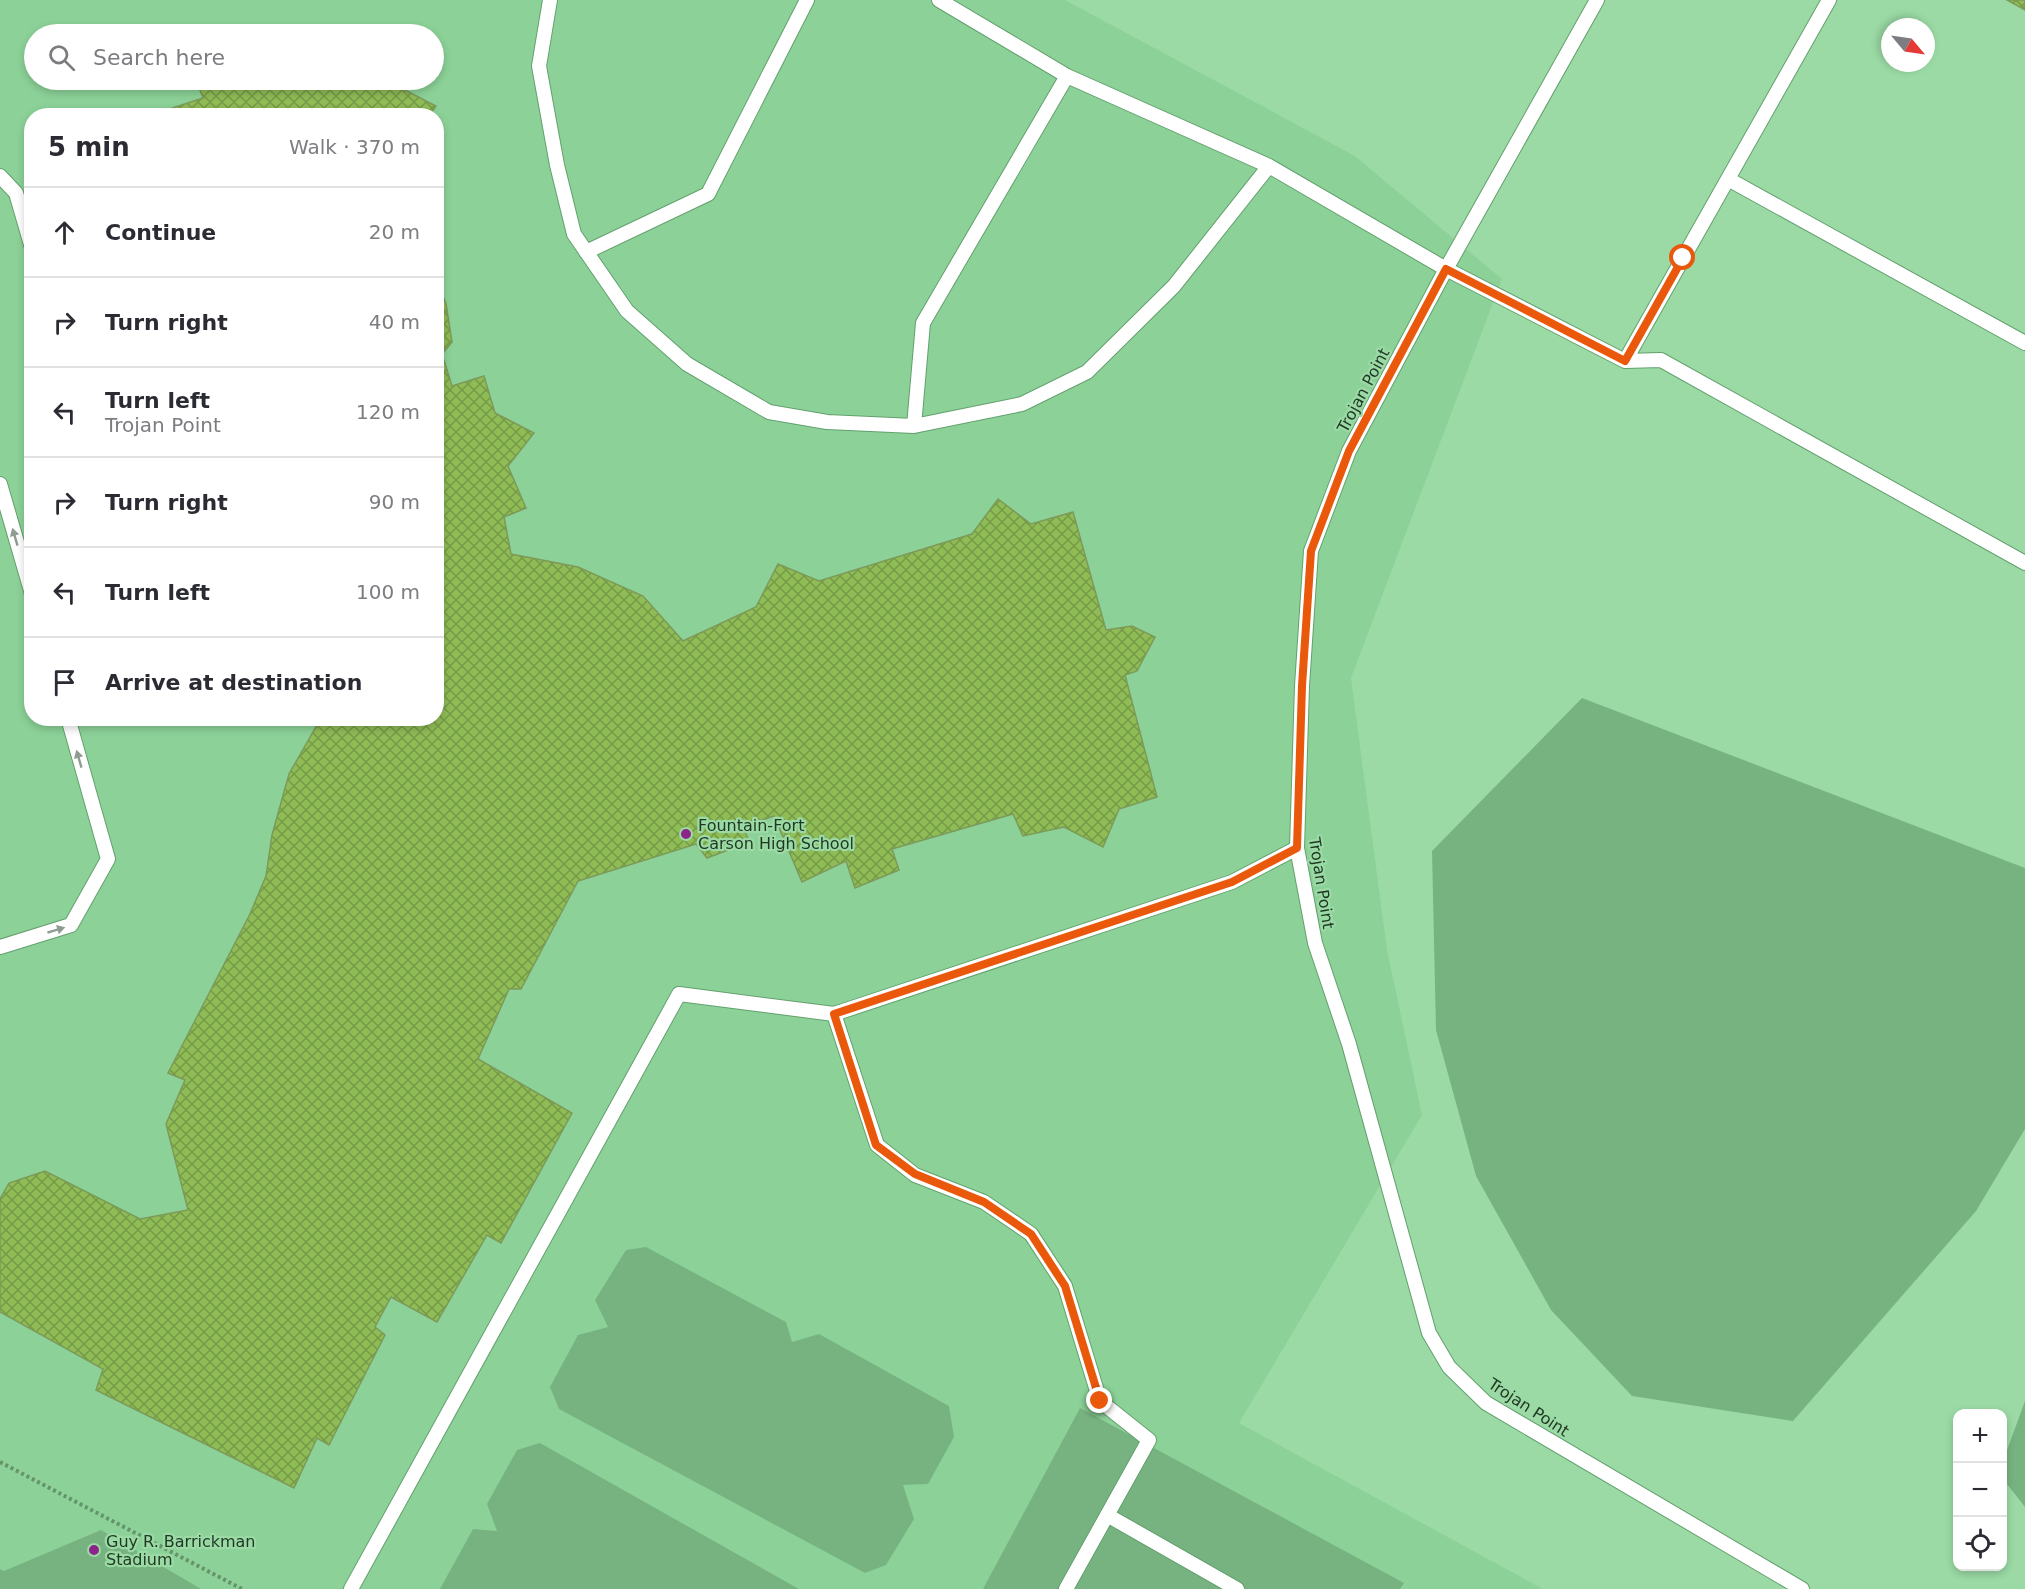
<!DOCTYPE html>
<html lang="en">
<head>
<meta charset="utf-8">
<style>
	body { margin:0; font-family:"DejaVu Sans",sans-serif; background:#f2f2f3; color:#2b2b33 }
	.controls { position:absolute; right:18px; bottom:18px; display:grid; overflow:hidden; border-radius:12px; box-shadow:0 3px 9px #0003 }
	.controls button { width:54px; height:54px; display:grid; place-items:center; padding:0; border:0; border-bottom:2px solid #e1e1e2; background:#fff; color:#2b2b33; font:30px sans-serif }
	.compass { position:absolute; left:1881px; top:18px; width:54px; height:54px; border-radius:50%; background:#fff; box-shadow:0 3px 9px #0003; rotate:119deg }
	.stop { position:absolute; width:18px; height:18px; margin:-14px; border:4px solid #ea580c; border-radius:50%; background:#fff }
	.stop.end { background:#ea580c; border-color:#fff; box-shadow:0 2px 6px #0008 }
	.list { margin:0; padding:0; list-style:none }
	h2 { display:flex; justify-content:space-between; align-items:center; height:78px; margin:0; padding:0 24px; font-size:26px }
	h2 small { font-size:20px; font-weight:400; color:#7c7c81 }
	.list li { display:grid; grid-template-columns:39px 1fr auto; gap:18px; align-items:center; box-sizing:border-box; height:90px; padding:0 24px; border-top:2px solid #e1e1e2 }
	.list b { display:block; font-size:22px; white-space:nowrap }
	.list p { margin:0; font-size:20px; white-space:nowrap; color:#7c7c81 }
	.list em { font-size:20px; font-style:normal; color:#7c7c81 }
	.icon { flex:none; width:33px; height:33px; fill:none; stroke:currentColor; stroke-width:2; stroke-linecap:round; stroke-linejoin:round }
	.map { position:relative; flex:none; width:2025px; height:1589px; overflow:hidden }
	.search { position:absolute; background:#fff; box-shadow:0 3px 9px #0003; left:24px; top:24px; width:420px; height:66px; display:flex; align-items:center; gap:15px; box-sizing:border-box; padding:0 21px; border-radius:33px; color:#7c7c81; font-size:22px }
	.panel { position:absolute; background:#fff; box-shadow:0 3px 9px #0003; left:24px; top:108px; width:420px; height:618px; border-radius:24px }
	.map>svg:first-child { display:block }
	.built { fill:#8cd298; fill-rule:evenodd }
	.pitch { fill:#77b381 }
	.building { fill:url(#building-cross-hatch); stroke:#7c9a59; stroke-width:1.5 }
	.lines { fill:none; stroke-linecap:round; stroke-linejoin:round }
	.service-casing { stroke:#63a06e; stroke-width:16 }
	.path { stroke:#65936c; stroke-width:4; stroke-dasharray:3 3; stroke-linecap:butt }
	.service { stroke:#fff; stroke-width:14 }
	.oneway { fill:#8f9c91 }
	.route { stroke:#ea580c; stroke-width:8 }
	.poi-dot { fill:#8c258a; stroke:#9bdaa5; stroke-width:2 }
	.labels { text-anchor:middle; stroke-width:4.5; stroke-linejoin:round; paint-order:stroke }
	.street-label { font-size:16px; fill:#1f3823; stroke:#9bdaa5 }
	.poi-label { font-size:16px; fill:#1f3823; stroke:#9bdaa5; text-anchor:start }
</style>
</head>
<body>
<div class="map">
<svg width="2025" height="1589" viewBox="0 0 2025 1589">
	<defs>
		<pattern id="building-cross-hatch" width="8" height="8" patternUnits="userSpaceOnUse" patternTransform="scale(1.5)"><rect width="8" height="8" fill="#90bc56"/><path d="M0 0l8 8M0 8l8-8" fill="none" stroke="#759a47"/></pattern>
	</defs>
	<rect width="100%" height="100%" fill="#9bdaa5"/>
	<path class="built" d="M 0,0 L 1065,0 L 1355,156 L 1502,279 L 1351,678 L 1387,950 L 1422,1115 L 1239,1423 L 1543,1589 L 0,1589 ZM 34,34 L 434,34 L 434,80 L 34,80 ZM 32,116 L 436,116 L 436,718 L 32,718 Z"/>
	<path class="pitch" d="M 1582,698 L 2025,868 L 2025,1129 L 1976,1211 L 1793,1421 L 1632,1396 L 1551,1310 L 1476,1176 L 1436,1030 L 1432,851 Z
		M 646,1247 L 786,1322 L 792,1342 L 819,1334 L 949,1406 L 954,1437 L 928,1484 L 903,1485 L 914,1519 L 886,1565 L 865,1573 L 559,1409 L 550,1387 L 578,1335 L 608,1327 L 595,1300 L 626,1250 Z
		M 2025,1401 L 2025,1507 L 2003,1479 L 2002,1464 Z
		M 1080,1408 L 1404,1583 L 1400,1589 L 983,1589 Z
		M 540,1443 L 799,1589 L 440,1589 L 473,1529 L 497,1531 L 487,1504 L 517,1450 Z
		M 101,1530 L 201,1589 L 0,1589 L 0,1569 L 4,1571 Z"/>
	<path class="building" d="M 2007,0 L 2025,0 L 2025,10 Z
		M 228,27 L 242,34 L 223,34 Z
		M 196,80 L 396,80 L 399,87 L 436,106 L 429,116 L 148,116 L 203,98 Z
		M 436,279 L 446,304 L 452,342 L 442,354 L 452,386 L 484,376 L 495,413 L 534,433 L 508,466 L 526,508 L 504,517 L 511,554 L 578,567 L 643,596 L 683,641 L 756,607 L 778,564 L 819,581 L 972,534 L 998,499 L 1031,524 L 1073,512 L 1106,630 L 1132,626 L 1155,637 L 1137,671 L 1125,675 L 1157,797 L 1119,809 L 1103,847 L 1064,827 L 1023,836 L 1013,814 L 892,849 L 899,870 L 855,888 L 846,861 L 802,882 L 774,816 L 743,826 L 749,842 L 707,858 L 696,844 L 578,881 L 521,989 L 509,989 L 478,1059 L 572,1113 L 501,1243 L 487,1235 L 437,1322 L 391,1297 L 375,1327 L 385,1335 L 329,1445 L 317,1438 L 294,1488 L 96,1390 L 103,1369 L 0,1312 L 0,1199 L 9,1183 L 45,1171 L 140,1219 L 188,1210 L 166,1124 L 185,1080 L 168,1073 L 250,914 L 266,876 L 272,835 L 289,774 L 321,718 L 436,718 Z"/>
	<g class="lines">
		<defs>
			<path id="service" d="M 550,0 L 539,66 L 557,165 L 574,234 L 627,311 L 687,364 L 769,412 L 827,422 L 914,426 L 1022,404 L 1087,372 L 1174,286 L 1269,166
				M 939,0 L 1067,76 L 1269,166 L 1446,269 L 1625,361 L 1661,360 L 2025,563
				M 1597,0 L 1446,269 L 1349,451 L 1311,551 L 1302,686 L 1297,848 L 1315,943 L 1349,1044 L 1429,1333 L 1449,1367 L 1486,1403 L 1802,1589
				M 0,176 L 16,193 L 32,248
				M 1728,179 L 2025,343
				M 586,252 L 708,194 L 807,0
				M 1625,361 L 1829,0
				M 914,426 L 923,323 L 1067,76
				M 0,484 L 32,594
				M 0,947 L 71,925 L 108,859 L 68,718
				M 834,1014 L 877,1145 L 915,1175 L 984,1202 L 1031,1234 L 1065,1286 L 1100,1401 L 1149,1440 L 1066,1589
				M 1107,1515 L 1237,1589
				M 351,1589 L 679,994 L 834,1014 L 1232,882 L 1297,848"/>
		</defs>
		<use href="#service" class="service-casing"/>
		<path class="path" d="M 0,1462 L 242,1589"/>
		<use href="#service" class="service"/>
	</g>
	<defs><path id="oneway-solid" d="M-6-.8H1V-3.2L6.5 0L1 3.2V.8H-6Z" transform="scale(1.5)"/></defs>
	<g class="oneway">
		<use href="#oneway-solid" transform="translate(15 537) rotate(-106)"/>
		<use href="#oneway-solid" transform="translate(79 759) rotate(-106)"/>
		<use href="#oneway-solid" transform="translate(56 930) rotate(-17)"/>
	</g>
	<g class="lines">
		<path class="route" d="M 1100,1401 L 1065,1286 L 1031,1234 L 984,1202 L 915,1174 L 876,1145 L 834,1014 L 1232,882 L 1297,848 L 1302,686 L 1311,551 L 1349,451 L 1446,269 L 1625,361 L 1683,258"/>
	</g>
	<g class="poi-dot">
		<circle cx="686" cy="834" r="6"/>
		<circle cx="94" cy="1550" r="6"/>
	</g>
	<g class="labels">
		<g class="street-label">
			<text transform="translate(1363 390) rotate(-62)" y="6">Trojan Point</text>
			<text transform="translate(1322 883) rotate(81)" y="6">Trojan Point</text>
			<text transform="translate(1529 1407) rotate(33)" y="6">Trojan Point</text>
		</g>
		<g class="poi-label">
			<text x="698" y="831">Fountain-Fort<tspan x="698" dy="18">Carson High School</tspan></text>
			<text x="106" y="1547">Guy R. Barrickman<tspan x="106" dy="18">Stadium</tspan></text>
		</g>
	</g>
</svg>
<div class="controls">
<button>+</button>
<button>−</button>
<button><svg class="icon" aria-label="locate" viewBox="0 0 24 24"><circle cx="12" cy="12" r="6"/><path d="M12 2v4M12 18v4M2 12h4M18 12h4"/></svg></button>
</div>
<svg class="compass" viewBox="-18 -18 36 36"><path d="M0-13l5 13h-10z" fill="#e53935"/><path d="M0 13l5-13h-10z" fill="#7c7c81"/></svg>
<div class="stop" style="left:1683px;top:258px"></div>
<div class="stop end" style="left:1100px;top:1401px"></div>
<div class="search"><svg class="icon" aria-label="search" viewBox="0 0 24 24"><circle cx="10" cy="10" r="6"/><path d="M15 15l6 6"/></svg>Search here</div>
<section class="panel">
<h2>5 min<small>Walk · 370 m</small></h2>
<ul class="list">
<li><svg class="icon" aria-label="ahead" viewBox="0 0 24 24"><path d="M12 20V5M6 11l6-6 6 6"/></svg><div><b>Continue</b></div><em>20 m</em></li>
<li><svg class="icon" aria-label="right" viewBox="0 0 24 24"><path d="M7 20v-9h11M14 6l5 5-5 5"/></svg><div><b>Turn right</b></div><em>40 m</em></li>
<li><svg class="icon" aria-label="left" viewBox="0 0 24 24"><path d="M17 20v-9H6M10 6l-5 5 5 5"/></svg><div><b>Turn left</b><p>Trojan Point</p></div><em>120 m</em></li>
<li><svg class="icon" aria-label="right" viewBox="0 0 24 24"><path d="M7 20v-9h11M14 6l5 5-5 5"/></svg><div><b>Turn right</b></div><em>90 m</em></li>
<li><svg class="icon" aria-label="left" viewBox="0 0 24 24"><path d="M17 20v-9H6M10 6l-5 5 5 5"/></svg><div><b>Turn left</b></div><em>100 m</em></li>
<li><svg class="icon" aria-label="arrive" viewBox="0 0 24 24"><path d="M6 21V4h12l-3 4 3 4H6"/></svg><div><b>Arrive at destination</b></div></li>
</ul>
</section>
</div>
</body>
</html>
